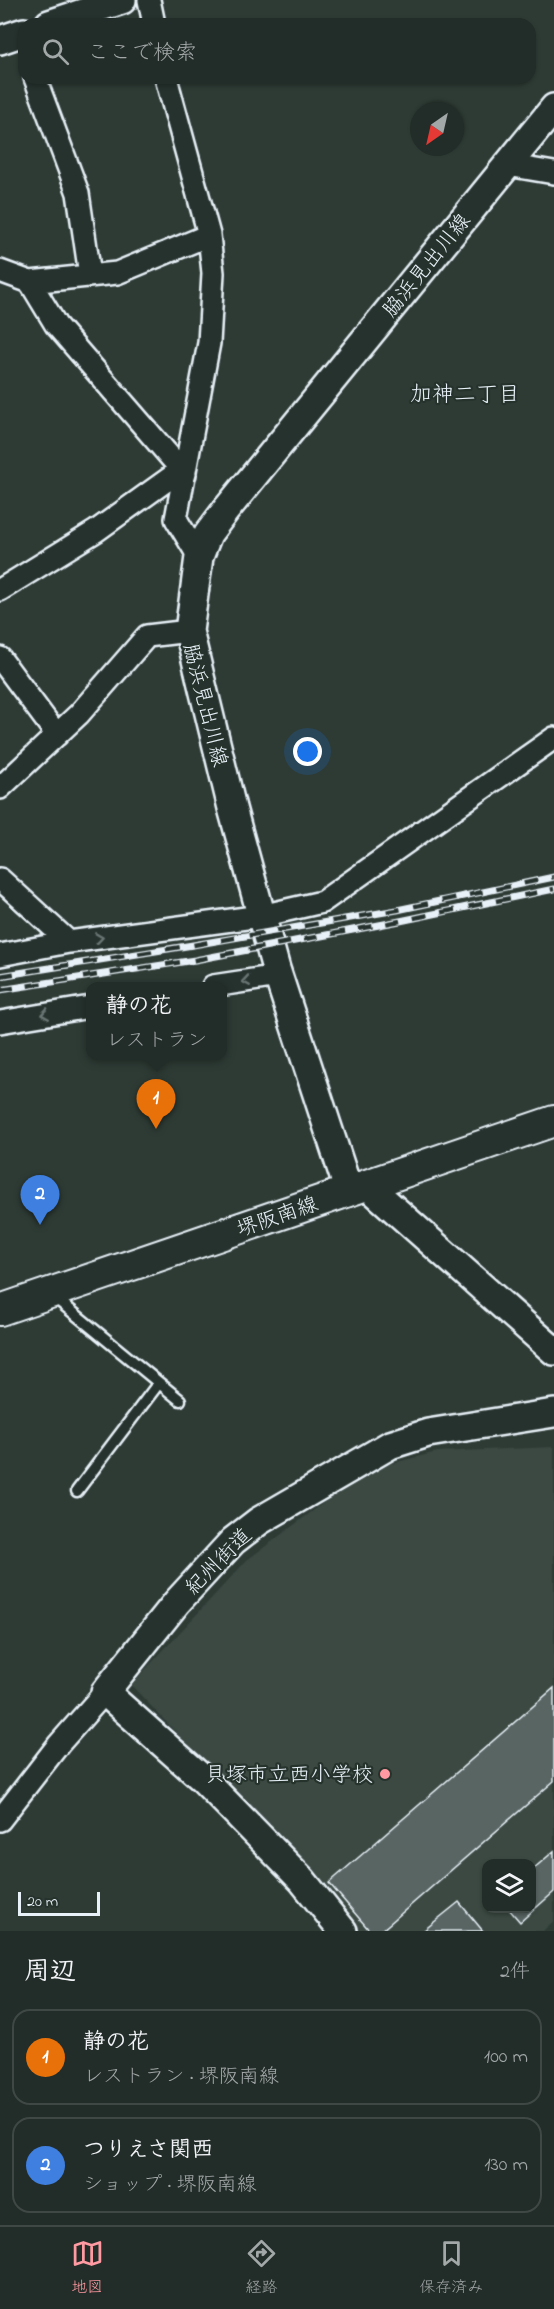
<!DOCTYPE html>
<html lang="ja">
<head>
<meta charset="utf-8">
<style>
	body { margin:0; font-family:"Indie Flower","Klee One",sans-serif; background:#2e3834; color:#f1f3f6 }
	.controls { position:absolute; right:18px; bottom:18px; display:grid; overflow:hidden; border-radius:12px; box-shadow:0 2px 4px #0004 }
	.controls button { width:54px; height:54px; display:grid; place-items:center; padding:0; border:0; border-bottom:2px solid #3f4845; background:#222c28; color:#f1f3f6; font:30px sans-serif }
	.compass { position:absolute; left:410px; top:102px; width:54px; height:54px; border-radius:50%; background:#222c28; box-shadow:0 2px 4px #0004; rotate:214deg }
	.scale { position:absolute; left:18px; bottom:15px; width:82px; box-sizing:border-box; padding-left:6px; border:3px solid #e8f1f8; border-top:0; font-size:16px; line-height:21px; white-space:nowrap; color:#e8f1f8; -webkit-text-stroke:4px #26332d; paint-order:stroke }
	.you { position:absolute; left:308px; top:752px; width:21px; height:21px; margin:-15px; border:4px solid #fff; border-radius:50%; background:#1a73e8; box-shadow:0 0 0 9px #1a73e833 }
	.badge { display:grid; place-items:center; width:39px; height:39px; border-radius:50%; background:#ff9aa2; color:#fff; font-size:20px; font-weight:700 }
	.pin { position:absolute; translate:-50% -50px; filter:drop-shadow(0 2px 3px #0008) }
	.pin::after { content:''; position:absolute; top:32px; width:21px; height:18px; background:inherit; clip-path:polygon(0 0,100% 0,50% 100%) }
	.popup { position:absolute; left:86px; top:982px; width:141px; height:78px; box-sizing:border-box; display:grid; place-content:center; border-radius:12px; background:#222c28; filter:drop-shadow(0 2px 4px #0005); font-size:20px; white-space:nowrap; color:#a2a7a8 }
	.popup b { font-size:22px; color:#f1f3f6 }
	.popup::after { content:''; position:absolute; left:50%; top:100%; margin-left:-12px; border:12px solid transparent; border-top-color:#222c28 }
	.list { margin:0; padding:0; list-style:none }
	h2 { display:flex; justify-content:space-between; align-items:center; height:78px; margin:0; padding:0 24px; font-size:26px }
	h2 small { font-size:20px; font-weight:400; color:#a2a7a8 }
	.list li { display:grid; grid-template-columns:39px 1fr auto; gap:18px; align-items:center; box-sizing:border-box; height:96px; margin:0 12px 12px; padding:0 12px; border:2px solid #3f4845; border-radius:18px }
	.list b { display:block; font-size:22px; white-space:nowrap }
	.list p { margin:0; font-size:20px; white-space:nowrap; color:#a2a7a8 }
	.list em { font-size:20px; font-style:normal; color:#a2a7a8 }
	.icon { flex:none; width:33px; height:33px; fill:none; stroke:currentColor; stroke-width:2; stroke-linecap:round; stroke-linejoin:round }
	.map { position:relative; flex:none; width:554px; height:1931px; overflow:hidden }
	.search { position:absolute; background:#222c28; box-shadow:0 2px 4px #0004; left:18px; right:18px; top:18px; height:66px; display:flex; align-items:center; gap:15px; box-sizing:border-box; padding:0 21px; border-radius:18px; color:#a2a7a8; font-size:22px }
	.sheet { height:294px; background:#222c28 }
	nav { display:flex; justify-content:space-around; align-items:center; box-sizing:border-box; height:84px; border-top:2px solid #3f4845; background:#222c28; font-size:16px; color:#a2a7a8 }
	nav a { display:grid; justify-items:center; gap:3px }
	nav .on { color:#ff9aa2 }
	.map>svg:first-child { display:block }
	.built { fill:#3b4843; fill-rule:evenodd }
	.building { fill:#596563; stroke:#e8f1f8; stroke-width:1.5 }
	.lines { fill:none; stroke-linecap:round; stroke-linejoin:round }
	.service-casing { stroke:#e8f1f8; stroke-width:15 }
	.minor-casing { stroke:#e8f1f8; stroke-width:26 }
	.tertiary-casing { stroke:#e8f1f8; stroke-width:32 }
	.secondary-casing { stroke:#e8f1f8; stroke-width:34 }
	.service { stroke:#26332d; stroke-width:10 }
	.minor { stroke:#26332d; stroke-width:21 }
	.tertiary { stroke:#26332d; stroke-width:27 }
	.secondary { stroke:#26332d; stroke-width:30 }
	.rail-casing { stroke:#e8f1f8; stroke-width:7 }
	.rail { stroke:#26332d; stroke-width:4.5; stroke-dasharray:14; stroke-linecap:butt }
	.oneway { stroke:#6a7674 }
	.poi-dot { fill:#ff9aa2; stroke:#26332d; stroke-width:2 }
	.labels { text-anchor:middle; stroke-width:4.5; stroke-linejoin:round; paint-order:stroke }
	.street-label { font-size:21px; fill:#e8f1f8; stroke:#26332d }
	.poi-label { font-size:21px; fill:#e8f1f8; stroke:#26332d; text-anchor:end }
	.neighbourhood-label { font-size:22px; fill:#e8f1f8; stroke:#26332d }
</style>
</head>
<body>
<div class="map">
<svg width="554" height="1931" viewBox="0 0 554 1931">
	<rect width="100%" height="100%" fill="#2e3b35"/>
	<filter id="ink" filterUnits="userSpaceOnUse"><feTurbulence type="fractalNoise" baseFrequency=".0167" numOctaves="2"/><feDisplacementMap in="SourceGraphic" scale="12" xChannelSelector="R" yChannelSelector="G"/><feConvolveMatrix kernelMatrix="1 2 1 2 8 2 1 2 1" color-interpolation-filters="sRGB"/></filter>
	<g filter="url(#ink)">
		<path class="built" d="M 554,1447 L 554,1921 L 543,1931 L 360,1931 L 309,1873 L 131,1685 L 247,1560 L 369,1469 L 437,1452 ZM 486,1864 L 532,1864 L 532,1908 L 486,1908 Z"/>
		<path class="building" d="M 554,1688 L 554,1781 L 381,1931 L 370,1931 L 329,1883 Z
			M 554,1851 L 554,1892 L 520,1922 L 508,1908 L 532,1908 L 532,1870 Z
			M 459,1902 L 483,1931 L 423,1931 Z"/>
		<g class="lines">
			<defs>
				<path id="service" d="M 53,1296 L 180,1400
					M 77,1491 L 158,1384"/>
				<path id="minor" d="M 149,0 L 154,24
					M 35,78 L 78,193 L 90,275
					M 166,78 L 209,235 L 213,273 L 209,343 L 176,519 L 199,557
					M 507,165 L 554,173
					M 0,271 L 30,282 L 117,273 L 209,235
					M 30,282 L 56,325 L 185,474
					M 0,590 L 96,531 L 181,470
					M 0,658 L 57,735
					M 0,788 L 79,714 L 147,636 L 189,631
					M 0,879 L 69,942
					M 0,955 L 69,942 L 261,916 L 322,902 L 554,738
					M 213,986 L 278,976
					M 0,1022 L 90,1007
					M 0,1820 L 59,1744 L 105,1692"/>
				<path id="tertiary" d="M 49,24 L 122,0
					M 0,40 L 24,32
					M 367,1185 L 554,1351
					M 349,1192 L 276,969 L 232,808 L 189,631 L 199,557 L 208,534 L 226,510 L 554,108
					M 343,1931 L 302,1880 L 204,1780 L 105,1692 L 177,1602 L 233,1541 L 259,1521 L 390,1445 L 428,1433 L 554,1413"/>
				<path id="secondary" d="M 0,1310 L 554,1121"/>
			</defs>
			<use href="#service" class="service-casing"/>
			<use href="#minor" class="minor-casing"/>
			<use href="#tertiary" class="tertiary-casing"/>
			<use href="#secondary" class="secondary-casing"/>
			<use href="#service" class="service"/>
			<use href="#minor" class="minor"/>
			<use href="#tertiary" class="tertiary"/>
			<use href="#secondary" class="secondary"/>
			<defs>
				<path id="rail" d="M 0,976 L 193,945 L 397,910 L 554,877
					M 0,990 L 195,960 L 400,921 L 554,889"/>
			</defs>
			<use href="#rail" class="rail-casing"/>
			<use href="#rail" class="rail"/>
		</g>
		<defs><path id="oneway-chevron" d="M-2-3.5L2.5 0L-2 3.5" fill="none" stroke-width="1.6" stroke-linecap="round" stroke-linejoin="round" transform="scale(1.5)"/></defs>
		<g class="oneway">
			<use href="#oneway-chevron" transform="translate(99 938) rotate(-8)"/>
			<use href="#oneway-chevron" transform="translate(246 981) rotate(171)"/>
			<use href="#oneway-chevron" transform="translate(45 1014) rotate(171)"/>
		</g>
	</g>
	<circle class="poi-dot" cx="385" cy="1774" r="6"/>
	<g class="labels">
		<g class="street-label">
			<text transform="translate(426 265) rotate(-51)" y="7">脇浜見出川線</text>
			<text transform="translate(206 705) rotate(76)" y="7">脇浜見出川線</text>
			<text transform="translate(277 1216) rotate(-19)" y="7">堺阪南線</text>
			<text transform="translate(218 1561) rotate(-45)" y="7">紀州街道</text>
		</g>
		<g class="poi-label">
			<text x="373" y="1781">貝塚市立西小学校</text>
		</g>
		<g class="neighbourhood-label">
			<text x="465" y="401">加神二丁目</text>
		</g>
	</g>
</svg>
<div class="controls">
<button><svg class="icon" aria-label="layers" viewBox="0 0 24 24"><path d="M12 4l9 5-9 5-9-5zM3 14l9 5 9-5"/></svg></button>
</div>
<svg class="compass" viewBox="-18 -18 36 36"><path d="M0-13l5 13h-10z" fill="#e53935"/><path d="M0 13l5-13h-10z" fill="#a2a7a8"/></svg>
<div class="scale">20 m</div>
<div class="you"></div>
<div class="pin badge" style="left:156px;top:1129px;background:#e8710a">1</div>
<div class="popup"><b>静の花</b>レストラン</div>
<div class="pin badge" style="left:40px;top:1225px;background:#3f7fe0">2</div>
<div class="search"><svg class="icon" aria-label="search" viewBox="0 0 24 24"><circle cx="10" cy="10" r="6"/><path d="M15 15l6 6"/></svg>ここで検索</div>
</div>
<section class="sheet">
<h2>周辺<small>2件</small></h2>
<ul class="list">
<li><span class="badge" style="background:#e8710a">1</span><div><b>静の花</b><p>レストラン · 堺阪南線</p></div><em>100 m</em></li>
<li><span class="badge" style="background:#3f7fe0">2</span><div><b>つりえさ関西</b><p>ショップ · 堺阪南線</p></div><em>130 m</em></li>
</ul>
</section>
<nav>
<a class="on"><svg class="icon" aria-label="map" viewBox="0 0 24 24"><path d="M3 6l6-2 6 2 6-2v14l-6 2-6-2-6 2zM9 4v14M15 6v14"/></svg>地図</a>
<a><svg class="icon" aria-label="directions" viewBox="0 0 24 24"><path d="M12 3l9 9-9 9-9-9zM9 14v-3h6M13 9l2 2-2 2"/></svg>経路</a>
<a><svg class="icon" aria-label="saved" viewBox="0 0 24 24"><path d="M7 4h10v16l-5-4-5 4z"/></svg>保存済み</a>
</nav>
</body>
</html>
